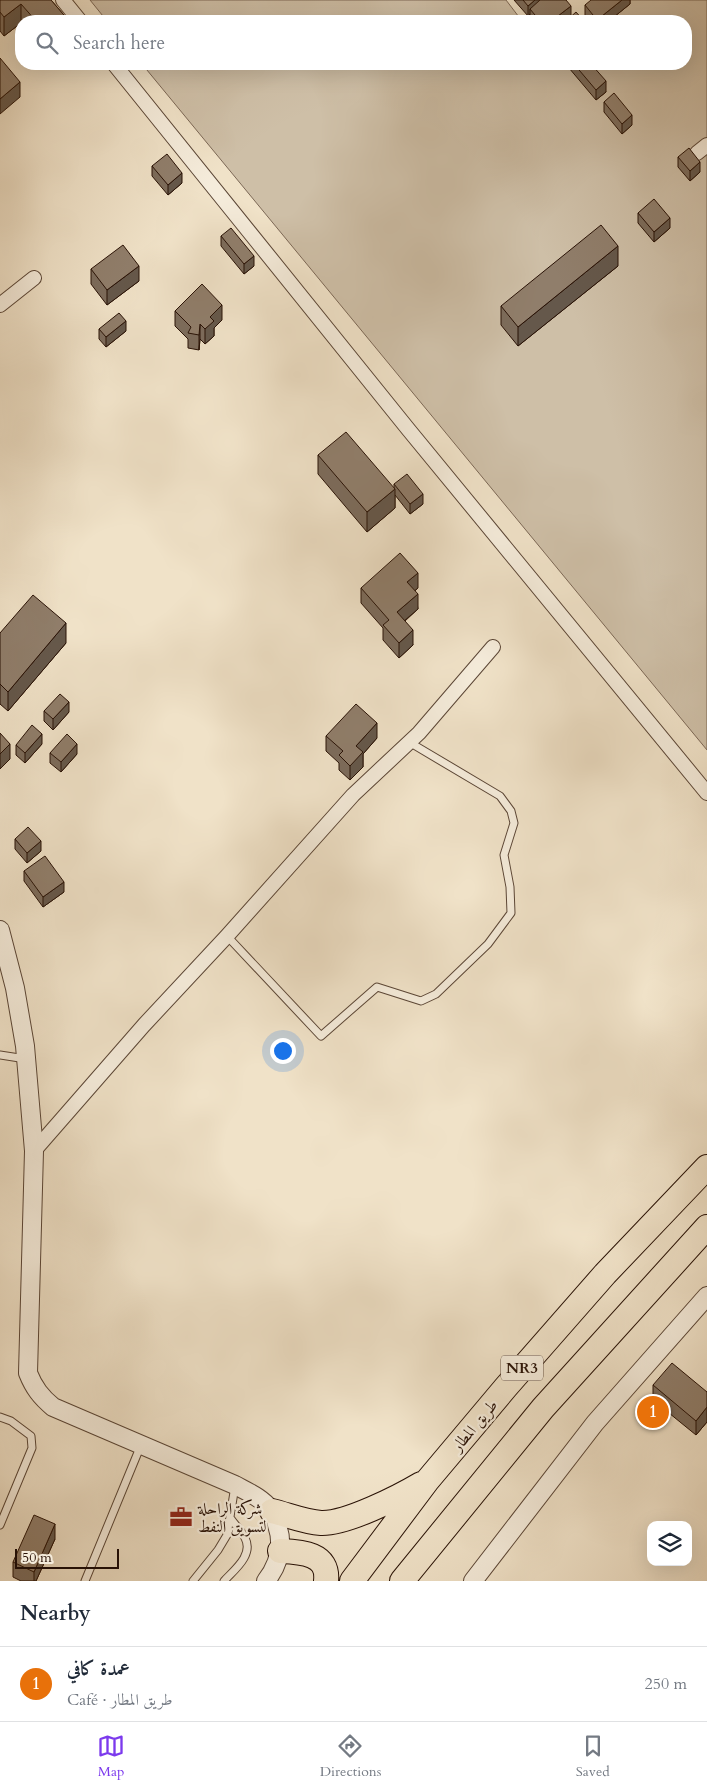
<!DOCTYPE html>
<html lang="en">
<head>
<meta charset="utf-8">
<style>
	body { margin:0; font-family:Cardo,Amiri,serif; background:#f2f2f3; color:#1f2937 }
	.controls { position:absolute; right:15px; bottom:15px; display:grid; overflow:hidden; border-radius:10px; box-shadow:0 5px 20px #0002 }
	.controls button { width:45px; height:45px; display:grid; place-items:center; padding:0; border:0; border-bottom:1px solid #e0e1e3; background:#fff; color:#1f2937; font:25px sans-serif }
	.scale { position:absolute; left:15px; bottom:12px; width:104px; box-sizing:border-box; padding-left:5px; border:2px solid #291206; border-top:0; font-size:14px; line-height:18px; white-space:nowrap; color:#291206; -webkit-text-stroke:4px #f5ecdb; paint-order:stroke }
	.you { position:absolute; left:282px; top:1050px; width:18px; height:18px; margin:-12px; border:4px solid #fff; border-radius:50%; background:#1a73e8; box-shadow:0 0 0 8px #1a73e833 }
	.badge { display:grid; place-items:center; width:32px; height:32px; border-radius:50%; background:#7c3aed; color:#fff; font-size:16px; font-weight:700 }
	.pin { position:absolute; translate:-50% -50%; border:2px solid #fff; box-shadow:0 1px 5px #0006 }
	.list { margin:0; padding:0; list-style:none }
	h2 { display:flex; justify-content:space-between; align-items:center; height:65px; margin:0; padding:0 20px; font-size:21px }
	h2 small { font-size:16px; font-weight:400; color:#747a83 }
	.list li { display:grid; grid-template-columns:32px 1fr auto; gap:15px; align-items:center; box-sizing:border-box; height:75px; padding:0 20px; border-top:1px solid #e0e1e3 }
	.list b { display:block; font-size:19px; white-space:nowrap }
	.list p { margin:0; font-size:16px; white-space:nowrap; color:#747a83 }
	.list em { font-size:16px; font-style:normal; color:#747a83 }
	.icon { flex:none; width:28px; height:28px; fill:none; stroke:currentColor; stroke-width:2; stroke-linecap:round; stroke-linejoin:round }
	.map { position:relative; flex:none; width:707px; height:1581px; overflow:hidden }
	.search { position:absolute; background:#fff; box-shadow:0 5px 20px #0002; left:15px; right:15px; top:15px; height:55px; display:flex; align-items:center; gap:12px; box-sizing:border-box; padding:0 18px; border-radius:20px; color:#747a83; font-size:19px }
	.sheet { height:140px; background:#fff }
	nav { display:flex; justify-content:space-around; align-items:center; box-sizing:border-box; height:70px; border-top:1px solid #e0e1e3; background:#fff; font-size:14px; color:#747a83 }
	nav a { display:grid; justify-items:center; gap:2px }
	nav .on { color:#7c3aed }
	.map>svg:first-child { display:block }
	.green { fill:#cebfa7; stroke:#7c6856 }
	.lines { fill:none; stroke-linecap:round; stroke-linejoin:round }
	.service-casing { stroke:#5b4636; stroke-width:9 }
	.minor-casing { stroke:#5b4636; stroke-width:16 }
	.tertiary-casing { stroke:#5b4636; stroke-width:20 }
	.trunk-casing { stroke:#291206; stroke-width:26 }
	.service { stroke:#f5ecdb; stroke-width:7 }
	.minor { stroke:#f5ecdb; stroke-width:14 }
	.tertiary { stroke:#f5ecdb; stroke-width:18 }
	.trunk { stroke:#f0e2c8; stroke-width:24 }
	.wall { fill:#7c6c5c; stroke:#291206 }
	.shaded-wall { fill:#65584b; stroke:#291206 }
	.building { fill:#907e6b; stroke:#291206 }
	.labels { text-anchor:middle; stroke-width:4.5; stroke-linejoin:round; paint-order:stroke }
	.shield { fill:#f5ecdb; stroke:#665346; stroke-width:1 }
	.shield-label { font-size:15px; font-weight:bold; fill:#291206 }
	.street-label { font-size:16px; fill:#291206; stroke:#f5ecdb }
	.poi-label { font-size:16px; fill:#291206; stroke:#f5ecdb; text-anchor:start }
</style>
</head>
<body>
<div class="map">
<svg width="707" height="1581" viewBox="0 0 707 1581">
	<rect width="100%" height="100%" fill="#f0e2c8"/>
	<filter id="stains"><feTurbulence type="fractalNoise" baseFrequency=".004" numOctaves="4"/><feColorMatrix values="0 0 0 0 .2 0 0 0 0 .09 0 0 0 0 .02 0 0 0 .5 -.17"/></filter>
	<radialGradient id="worn" r=".72"><stop offset=".6" stop-color="#630" stop-opacity="0"/><stop offset="1" stop-color="#630" stop-opacity=".3"/></radialGradient>
	<path class="green" d="M 90,0 L 506,0 L 522,21 L 107,21 Z
		M 618,0 L 707,0 L 707,750 L 142,64 L 686,64 L 686,21 L 592,21 Z"/>
	<g class="lines">
		<defs>
			<path id="service" d="M 227,936 L 321,1036 L 377,987 L 421,1001 L 436,994 L 488,944 L 511,913 L 510,887 L 504,855 L 514,823 L 511,811 L 500,796 L 409,742
				M 0,1055 L 26,1059
				M 0,1417 L 11,1421 L 31,1436 L 32,1448 L 0,1525
				M 85,1581 L 141,1445
				M 193,1581 L 218,1550 L 227,1535 L 235,1486
				M 224,1581 C 234,1570 254,1555 245,1538 C 242,1531 235,1525 231,1519"/>
			<path id="minor" d="M 63,0 L 80,21
				M 114,64 L 408,429 L 707,793
				M 697,153 L 707,145
				M 0,305 L 34,278
				M 34,1151 L 144,1025 L 227,936 L 353,795 L 419,733 L 493,647"/>
			<path id="tertiary" d="M 0,930 L 15,988 L 25,1046 L 34,1151 L 28,1373 C 34,1388 41,1397 53,1407 L 235,1485 C 248,1492 262,1498 271,1510 C 274,1514 276,1520 277,1525 C 284,1545 279,1564 266,1581
				M 473,1581 L 595,1423 L 707,1296"/>
			<path id="trunk" d="M 272,1511 C 288,1515 305,1522 321,1523 C 346,1524 399,1497 421,1484
				M 280,1551 C 301,1552 329,1553 326,1581
				M 352,1581 L 427,1481 L 506,1387 L 605,1274 L 707,1167
				M 402,1581 L 543,1408 L 707,1227"/>
		</defs>
		<use href="#service" class="service-casing"/>
		<use href="#minor" class="minor-casing"/>
		<use href="#tertiary" class="tertiary-casing"/>
		<use href="#trunk" class="trunk-casing"/>
		<use href="#service" class="service"/>
		<use href="#minor" class="minor"/>
		<use href="#tertiary" class="tertiary"/>
		<use href="#trunk" class="trunk"/>
	</g>
	<path class="wall" d="M 0,0 L 51,0 L 69,21 L 21,21 L 21,24 L 21,23 L 4,36 L 0,31 Z
		M 514,0 L 566,0 L 571,16 L 564,21 L 532,21 L 530,19 L 530,14 L 528,16 Z
		M 630,0 L 630,4 L 609,21 L 590,21 L 585,15 L 585,5 Z
		M 569,64 L 591,64 L 606,92 L 596,100 L 569,68 Z
		M 604,102 L 632,125 L 622,134 L 604,112 Z
		M 678,157 L 700,172 L 690,181 L 678,167 Z
		M 152,166 L 182,183 L 168,195 L 152,176 Z
		M 638,213 L 670,228 L 654,242 L 638,223 Z
		M 221,236 L 254,266 L 244,274 L 221,246 Z
		M 618,266 L 518,346 L 501,325 L 501,306 Z
		M 91,269 L 139,281 L 107,305 L 91,284 Z
		M 175,311 L 222,320 L 214,328 L 214,336 L 205,344 L 200,339 L 199,350 L 188,348 L 188,339 L 175,326 Z
		M 99,329 L 126,331 L 106,347 L 99,339 Z
		M 318,455 L 394,489 L 394,484 L 423,504 L 410,514 L 395,495 L 395,508 L 367,532 L 318,474 Z
		M 361,588 L 418,588 L 415,591 L 418,609 L 405,621 L 413,645 L 399,658 L 383,640 L 383,628 L 361,603 Z
		M 0,633 L 66,643 L 8,711 L 0,704 Z
		M 44,711 L 69,712 L 53,730 L 44,721 Z
		M 326,736 L 377,738 L 363,754 L 363,767 L 350,780 L 339,770 L 339,763 L 326,751 Z
		M 42,744 L 25,763 L 16,755 L 16,745 Z
		M 50,753 L 77,754 L 61,772 L 50,763 Z
		M 15,839 L 41,851 L 27,863 L 15,849 Z
		M 24,871 L 64,892 L 43,907 L 24,881 Z
		M 653,1385 L 707,1392 L 707,1422 L 696,1435 L 653,1400 Z
		M 55,1539 L 36,1581 L 21,1581 L 13,1577 L 13,1562 Z"/>
	<path class="shaded-wall" d="M 535,0 L 547,0 L 530,9 L 530,14 L 528,16 L 528,6 Z
		M 622,0 L 630,0 L 630,4 L 609,21 L 597,21 L 597,20 Z
		M 21,4 L 21,23 L 4,36 L 4,17 Z
		M 571,6 L 571,16 L 564,21 L 554,21 L 554,19 Z
		M 606,81 L 606,92 L 596,100 L 596,90 Z
		M 20,82 L 20,97 L 0,114 L 0,99 Z
		M 632,115 L 632,125 L 622,134 L 622,124 Z
		M 700,162 L 700,172 L 690,181 L 690,171 Z
		M 182,173 L 182,183 L 168,195 L 168,185 Z
		M 670,218 L 670,228 L 654,242 L 654,232 Z
		M 618,246 L 618,266 L 518,346 L 518,327 Z
		M 254,256 L 254,266 L 244,274 L 244,264 Z
		M 139,266 L 139,281 L 107,305 L 107,290 Z
		M 222,305 L 222,320 L 214,328 L 214,336 L 205,344 L 205,329 L 210,317 Z
		M 126,321 L 126,331 L 106,347 L 106,337 Z
		M 200,324 L 200,339 L 199,350 L 199,335 Z
		M 395,489 L 395,508 L 367,532 L 367,512 Z
		M 423,494 L 423,504 L 410,514 L 410,504 Z
		M 418,573 L 418,588 L 407,597 L 407,582 Z
		M 418,594 L 418,609 L 397,627 L 397,612 Z
		M 66,623 L 66,643 L 8,711 L 8,692 Z
		M 413,630 L 413,645 L 399,658 L 399,643 Z
		M 69,702 L 69,712 L 53,730 L 53,719 Z
		M 377,723 L 377,738 L 363,754 L 363,767 L 350,780 L 350,766 L 356,746 Z
		M 42,734 L 42,744 L 25,763 L 25,753 Z
		M 10,744 L 10,759 L 0,769 L 0,754 Z
		M 77,744 L 77,754 L 61,772 L 61,762 Z
		M 41,841 L 41,851 L 27,863 L 27,853 Z
		M 64,882 L 64,892 L 43,907 L 43,897 Z
		M 707,1407 L 707,1422 L 696,1435 L 696,1421 Z
		M 55,1524 L 55,1539 L 36,1581 L 34,1581 L 34,1572 Z"/>
	<path class="building" d="M 0,0 L 51,0 L 69,21 L 36,21 L 21,4 L 4,17 L 0,12 Z
		M 523,0 L 535,0 L 528,6 Z
		M 540,0 L 566,0 L 571,6 L 554,19 L 556,21 L 540,21 L 530,9 Z
		M 591,0 L 622,0 L 597,20 L 585,5 Z
		M 576,12 L 584,21 L 566,21 Z
		M 0,58 L 20,82 L 0,99 Z
		M 574,64 L 591,64 L 606,81 L 596,90 Z
		M 614,93 L 632,115 L 622,124 L 604,102 Z
		M 689,148 L 700,162 L 690,171 L 678,157 Z
		M 167,154 L 182,173 L 168,185 L 152,166 Z
		M 654,199 L 670,218 L 654,232 L 638,213 Z
		M 601,225 L 618,246 L 518,327 L 501,306 Z
		M 231,228 L 254,256 L 244,264 L 221,236 Z
		M 123,245 L 139,266 L 107,290 L 91,269 Z
		M 202,284 L 222,305 L 210,317 L 214,321 L 205,329 L 200,324 L 199,335 L 188,333 L 191,327 L 175,311 Z
		M 119,313 L 126,321 L 106,337 L 99,329 Z
		M 346,432 L 395,489 L 367,512 L 318,455 Z
		M 407,474 L 423,494 L 410,504 L 394,484 Z
		M 400,553 L 418,573 L 407,582 L 418,594 L 397,612 L 413,630 L 399,643 L 383,625 L 389,620 L 361,588 Z
		M 33,595 L 66,623 L 8,692 L 0,684 L 0,633 Z
		M 60,694 L 69,702 L 53,719 L 44,711 Z
		M 356,704 L 377,723 L 356,746 L 363,752 L 350,766 L 339,755 L 343,751 L 326,736 Z
		M 32,725 L 42,734 L 25,753 L 16,745 Z
		M 0,733 L 10,744 L 0,754 Z
		M 67,734 L 77,744 L 61,762 L 50,753 Z
		M 28,827 L 41,841 L 27,853 L 15,839 Z
		M 45,856 L 64,882 L 43,897 L 24,871 Z
		M 672,1363 L 707,1392 L 707,1407 L 696,1421 L 653,1385 Z
		M 34,1515 L 55,1524 L 34,1572 L 13,1562 Z"/>
	<defs>
		<symbol id="office-bare" viewBox="-9 -9 18 18"><path d="M-6-3h4V-5.5h4V-3h4V5H-6ZM-1-4.5V-3h2v-1.5ZM-6 0V1H6V0Z" fill="#8f2418" stroke="#f5ecdb" stroke-width="2.5" paint-order="stroke"/></symbol>
	</defs>
	<g fill-rule="evenodd">
		<use href="#office-bare" x="165" y="1501" width="32" height="32"/>
	</g>
	<g class="labels">
		<rect class="shield" x="501" y="1355.5" width="42" height="25" rx="4"/>
		<g class="shield-label">
			<text x="522" y="1373">NR3</text>
		</g>
		<g class="street-label">
			<text transform="translate(474 1425) rotate(-50)" y="6">طريق المطار</text>
		</g>
		<g class="poi-label">
			<text x="198" y="1514">شركة الراحلة<tspan x="198" dy="18">لتسويق النفط</tspan></text>
		</g>
	</g>
	<rect width="100%" height="100%" filter="url(#stains)"/>
	<rect width="100%" height="100%" fill="url(#worn)"/>
</svg>
<div class="controls">
<button><svg class="icon" aria-label="layers" viewBox="0 0 24 24"><path d="M12 4l9 5-9 5-9-5zM3 14l9 5 9-5"/></svg></button>
</div>
<div class="scale">50 m</div>
<div class="you"></div>
<div class="pin badge" style="left:653px;top:1412px;background:#e8710a">1</div>
<div class="search"><svg class="icon" aria-label="search" viewBox="0 0 24 24"><circle cx="10" cy="10" r="6"/><path d="M15 15l6 6"/></svg>Search here</div>
</div>
<section class="sheet">
<h2>Nearby<small></small></h2>
<ul class="list">
<li><span class="badge" style="background:#e8710a">1</span><div><b>عمدة كافي</b><p>Café · طريق المطار</p></div><em>250 m</em></li>
</ul>
</section>
<nav>
<a class="on"><svg class="icon" aria-label="map" viewBox="0 0 24 24"><path d="M3 6l6-2 6 2 6-2v14l-6 2-6-2-6 2zM9 4v14M15 6v14"/></svg>Map</a>
<a><svg class="icon" aria-label="directions" viewBox="0 0 24 24"><path d="M12 3l9 9-9 9-9-9zM9 14v-3h6M13 9l2 2-2 2"/></svg>Directions</a>
<a><svg class="icon" aria-label="saved" viewBox="0 0 24 24"><path d="M7 4h10v16l-5-4-5 4z"/></svg>Saved</a>
</nav>
</body>
</html>
